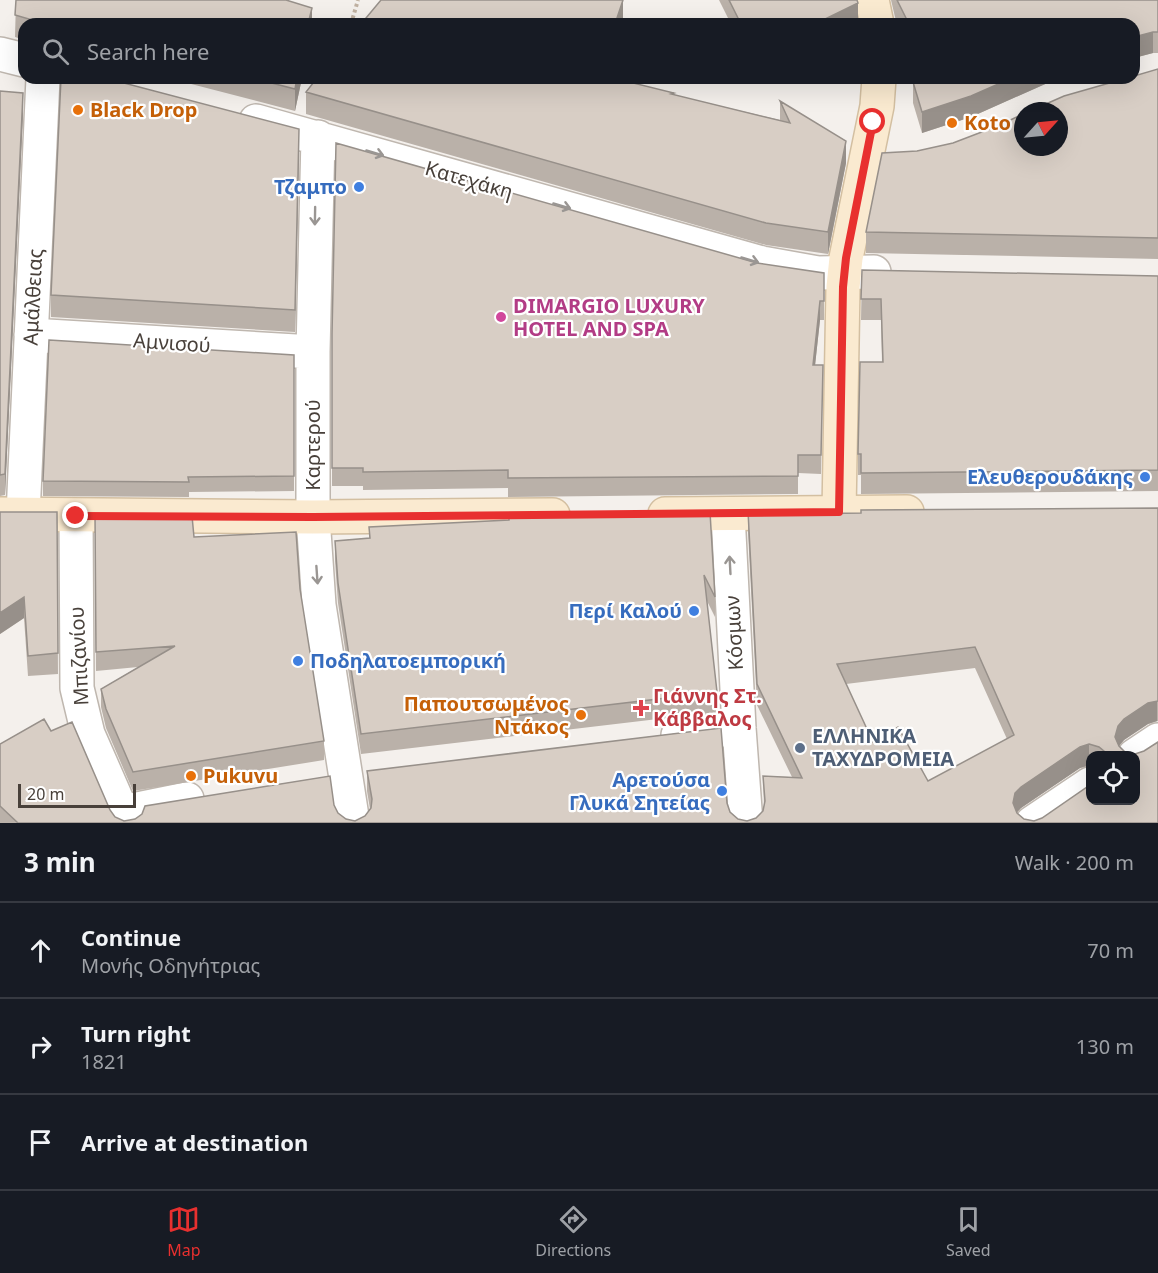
<!DOCTYPE html>
<html lang="en">
<head>
<meta charset="utf-8">
<style>
	body { margin:0; font-family:"Noto Sans",sans-serif; background:#242831; color:#f1f3f6 }
	.controls { position:absolute; right:18px; bottom:18px; display:grid; overflow:hidden; border-radius:12px; box-shadow:0 6px 24px #0002 }
	.controls button { width:54px; height:54px; display:grid; place-items:center; padding:0; border:0; border-bottom:2px solid #363941; background:#171b24; color:#f1f3f6; font:30px sans-serif }
	.compass { position:absolute; left:1014px; top:102px; width:54px; height:54px; border-radius:50%; background:#171b24; box-shadow:0 6px 24px #0002; rotate:63deg }
	.scale { position:absolute; left:18px; bottom:15px; width:118px; box-sizing:border-box; padding-left:6px; border:3px solid #48403a; border-top:0; font-size:16px; line-height:21px; white-space:nowrap; color:#48403a; -webkit-text-stroke:4px #fff; paint-order:stroke }
	.stop { position:absolute; width:18px; height:18px; margin:-14px; border:4px solid #e8302f; border-radius:50%; background:#fff }
	.stop.end { background:#e8302f; border-color:#fff; box-shadow:0 2px 6px #0008 }
	.list { margin:0; padding:0; list-style:none }
	h2 { display:flex; justify-content:space-between; align-items:center; height:78px; margin:0; padding:0 24px; font-size:26px }
	h2 small { font-size:20px; font-weight:400; color:#9ea1a6 }
	.list li { display:grid; grid-template-columns:39px 1fr auto; gap:18px; align-items:center; box-sizing:border-box; height:96px; padding:0 24px; border-top:2px solid #363941 }
	.list b { display:block; font-size:22px; white-space:nowrap }
	.list p { margin:0; font-size:20px; white-space:nowrap; color:#9ea1a6 }
	.list em { font-size:20px; font-style:normal; color:#9ea1a6 }
	.icon { flex:none; width:33px; height:33px; fill:none; stroke:currentColor; stroke-width:2; stroke-linecap:round; stroke-linejoin:round }
	.map { position:relative; flex:none; width:1158px; height:823px; overflow:hidden }
	.search { position:absolute; background:#171b24; box-shadow:0 6px 24px #0002; left:18px; right:18px; top:18px; height:66px; display:flex; align-items:center; gap:15px; box-sizing:border-box; padding:0 21px; border-radius:18px; color:#9ea1a6; font-size:22px }
	.sheet { height:366px; background:#171b24 }
	nav { display:flex; justify-content:space-around; align-items:center; box-sizing:border-box; height:84px; border-top:2px solid #363941; background:#171b24; font-size:16px; color:#9ea1a6 }
	nav a { display:grid; justify-items:center; gap:3px }
	nav .on { color:#e8302f }
	.map>svg:first-child { display:block }
	.lines { fill:none; stroke-linecap:round; stroke-linejoin:round }
	.street-casing { stroke:#bfb7af; stroke-width:36 }
	.secondary-casing { stroke:#d3bfa1; stroke-width:36 }
	.path { stroke:#c0b1a1; stroke-width:4; stroke-dasharray:3 3; stroke-linecap:butt }
	.street { stroke:#fff; stroke-width:33 }
	.secondary { stroke:#faead0; stroke-width:33 }
	.wall { fill:#bab1a9; fill-rule:evenodd }
	.shaded-wall { fill:#97908a }
	.building { fill:#d8cec5; stroke:#97908a; stroke-width:1.5; fill-rule:evenodd }
	.oneway { stroke:#9a9693 }
	.route { stroke:#e8302f; stroke-width:8 }
	.food-dot { fill:#e8710a; stroke:#fff; stroke-width:2 }
	.shop-dot { fill:#3f7fe0; stroke:#fff; stroke-width:2 }
	.hotel-dot { fill:#d1479c; stroke:#fff; stroke-width:2 }
	.health-dot { fill:#e0444e; stroke:#fff; stroke-width:2 }
	.service-dot { fill:#5c6f8a; stroke:#fff; stroke-width:2 }
	.labels { text-anchor:middle; stroke-width:4.5; stroke-linejoin:round; paint-order:stroke }
	.food-label { font-size:20px; font-weight:bold; fill:#c56008; stroke:#fff; text-anchor:start }
	.street-label { font-size:20px; fill:#48403a; stroke:#fff }
	.shop-label { font-size:20px; font-weight:bold; fill:#366cbe; stroke:#fff; text-anchor:end }
	.hotel-label { font-size:20px; font-weight:bold; fill:#b23c85; stroke:#fff; text-anchor:start }
	.health-label { font-size:20px; font-weight:bold; fill:#be3a42; stroke:#fff; text-anchor:start }
	.service-label { font-size:20px; font-weight:bold; fill:#4e5e75; stroke:#fff; text-anchor:start }
</style>
</head>
<body>
<div class="map">
<svg width="1158" height="823" viewBox="0 0 1158 823">
	<rect width="100%" height="100%" fill="#f4f0ec"/>
	<g class="lines">
		<defs>
			<path id="street" d="M 0,54 L 24,60
				M 256,121 L 762,263 L 818,273 L 874,272
				M 318,137 L 313,352 L 313,517 L 319,605 L 353,823
				M 31,335 L 313,352
				M 728,514 L 739,728 L 746,823
				M 23,515 L 43,78
				M 76,516 L 77,688 L 88,734 L 127,823
				M 678,735 L 739,728
				M 1134,756 L 1158,740
				M 123,812 L 187,799
				M 1032,823 L 1090,784"/>
			<path id="secondary" d="M 872,0 L 877,24
				M 839,512 L 843,287 L 846,258 L 877,106 L 879,78
				M 0,514 L 313,517 L 553,515
				M 665,514 L 907,512"/>
		</defs>
		<use href="#street" class="street-casing"/>
		<use href="#secondary" class="secondary-casing"/>
		<path class="path" d="M 351,24 L 358,0"/>
		<use href="#street" class="street"/>
		<use href="#secondary" class="secondary"/>
	</g>
	<path class="wall" d="M 16,0 L 312,24 L 24,24 L 24,40 L 15,37 Z
		M 719,0 L 857,0 L 858,24 L 731,24 Z
		M 891,0 L 1158,0 L 1158,53 L 1153,53 L 1134,58 L 1134,24 L 898,24 L 895,17 Z
		M 1158,69 L 1158,259 L 866,253 L 866,232 L 917,151 L 953,143 Z
		M 168,78 L 302,78 L 295,111 Z
		M 1052,81 L 971,117 L 922,133 L 913,103 L 913,82 Z
		M 0,91 L 23,114 L 5,495 L 0,496 Z
		M 306,92 L 674,95 L 780,120 L 780,101 L 846,163 L 828,254 L 766,245 L 306,114 Z
		M 299,151 L 295,332 L 51,317 L 51,295 Z
		M 757,263 L 824,273 L 824,320 L 820,320 L 815,365 L 823,365 L 821,474 L 798,473 L 798,494 L 508,497 L 508,488 L 363,490 L 363,486 L 332,486 L 332,334 Z
		M 862,270 L 1158,276 L 1158,491 L 861,494 L 861,475 L 858,475 L 858,454 L 882,362 L 881,320 L 861,320 Z
		M 294,355 L 294,491 L 189,492 L 189,497 L 43,496 L 43,481 Z
		M 1158,508 L 1158,721 L 1148,724 L 1124,740 L 1119,746 L 1125,752 L 1135,754 L 1144,751 L 1158,742 L 1158,823 L 0,823 L 0,744 L 44,719 L 51,731 L 72,722 L 110,810 L 115,817 L 124,821 L 135,819 L 142,814 L 145,806 L 330,776 L 334,805 L 338,813 L 346,819 L 355,821 L 365,816 L 370,809 L 367,791 L 367,771 L 721,728 L 727,803 L 730,812 L 738,819 L 747,821 L 756,818 L 763,811 L 764,806 L 763,776 L 792,777 L 757,705 L 748,532 L 748,511 L 798,511 L 798,514 L 861,513 L 861,510 ZM 975,668 L 1007,739 L 928,781 L 898,727 L 873,742 L 846,684 ZM 1090,756 L 1136,756 L 1136,801 L 1090,801 L 1090,785 L 1042,818 L 1034,821 L 1024,819 L 1017,813 L 1021,808 L 1080,768 L 1090,766 Z
		M 0,512 L 57,512 L 58,674 L 28,676 L 24,618 L 0,634 Z
		M 710,512 L 715,597 L 715,617 L 707,601 L 717,692 L 717,712 L 361,754 L 338,603 L 335,561 L 335,541 L 369,538 L 369,527 Z
		M 95,515 L 194,537 L 300,589 L 324,741 L 324,760 L 133,791 L 106,728 L 101,707 L 101,689 L 138,667 L 96,671 Z"/>
	<path class="shaded-wall" d="M 623,0 L 623,24 L 615,24 Z
		M 858,3 L 858,24 L 815,24 Z
		M 312,8 L 312,24 L 308,24 Z
		M 1153,32 L 1153,53 L 1134,58 L 1134,37 Z
		M 297,78 L 302,78 L 295,111 L 295,89 Z
		M 1012,78 L 1062,78 L 1052,81 L 971,117 L 922,133 L 922,112 Z
		M 23,93 L 23,114 L 5,495 L 5,474 Z
		M 299,129 L 299,151 L 295,332 L 295,310 Z
		M 846,141 L 846,163 L 828,254 L 828,232 Z
		M 820,301 L 820,320 L 813,384 L 813,365 Z
		M 24,597 L 24,618 L 0,634 L 0,613 Z
		M 1157,700 L 1157,721 L 1148,724 L 1124,740 L 1118,747 L 1115,737 L 1118,726 L 1124,719 L 1148,703 Z
		M 1089,744 L 1089,765 L 1080,768 L 1021,808 L 1015,814 L 1013,803 L 1015,793 L 1021,787 L 1080,747 Z"/>
	<path class="building" d="M 16,0 L 286,0 L 312,8 L 308,24 L 46,24 L 15,15 Z
		M 381,0 L 623,0 L 615,24 L 361,24 Z
		M 729,0 L 857,0 L 858,3 L 815,24 L 741,24 Z
		M 897,0 L 1158,0 L 1158,32 L 1153,32 L 1134,37 L 1134,24 L 909,24 Z
		M 1158,69 L 1158,238 L 866,232 L 882,153 L 917,151 L 953,143 L 1000,125 L 1023,114 L 1023,147 L 1059,147 L 1059,111 L 1030,111 L 1064,96 L 1127,78 L 1134,78 L 1134,76 Z
		M 61,78 L 105,78 L 299,129 L 295,310 L 51,295 Z
		M 252,78 L 297,78 L 295,89 Z
		M 317,78 L 613,78 L 674,93 L 671,94 L 790,123 L 780,101 L 846,141 L 828,232 L 766,223 L 306,92 Z
		M 926,78 L 1012,78 L 971,96 L 922,112 L 913,82 Z
		M 0,91 L 23,93 L 5,474 L 0,475 Z
		M 336,143 L 757,263 L 824,273 L 824,301 L 820,301 L 813,365 L 823,365 L 821,455 L 798,455 L 798,476 L 508,478 L 508,470 L 363,472 L 363,468 L 332,468 L 332,334 Z
		M 862,270 L 1158,276 L 1158,470 L 861,473 L 861,454 L 858,454 L 860,362 L 883,362 L 881,299 L 861,299 Z
		M 49,340 L 294,355 L 294,476 L 188,477 L 189,482 L 43,481 Z
		M 1158,508 L 1158,701 L 1148,703 L 1124,719 L 1118,726 L 1115,737 L 1119,746 L 1125,752 L 1135,754 L 1144,751 L 1158,742 L 1158,823 L 18,823 L 0,806 L 0,744 L 44,719 L 51,731 L 72,722 L 110,810 L 115,817 L 124,821 L 135,819 L 142,814 L 145,806 L 330,776 L 334,805 L 338,813 L 346,819 L 355,821 L 365,816 L 371,808 L 372,799 L 367,771 L 721,728 L 727,803 L 730,812 L 738,819 L 747,821 L 756,818 L 763,811 L 765,801 L 763,776 L 802,778 L 757,684 L 748,511 L 798,511 L 798,514 L 861,513 L 861,510 ZM 975,647 L 1014,735 L 928,781 L 898,727 L 873,742 L 837,664 ZM 1089,744 L 1099,747 L 1105,752 L 1106,756 L 1136,756 L 1136,801 L 1090,801 L 1090,785 L 1042,818 L 1034,821 L 1024,819 L 1017,813 L 1013,803 L 1015,793 L 1021,787 L 1080,747 Z
		M 0,512 L 57,512 L 58,653 L 28,656 L 24,597 L 0,613 Z
		M 710,512 L 715,597 L 704,575 L 717,692 L 361,734 L 338,583 L 335,541 L 370,538 L 369,527 L 509,520 L 509,514 Z
		M 95,515 L 192,516 L 194,537 L 296,532 L 300,589 L 324,741 L 133,772 L 106,709 L 101,689 L 175,646 L 96,652 Z"/>
	<defs><path id="oneway-shaft" d="M-6 0H5M1.5-3L5.5 0L1.5 3" fill="none" stroke-width="1.6" stroke-linecap="round" stroke-linejoin="round" transform="scale(1.5)"/></defs>
	<g class="oneway">
		<use href="#oneway-shaft" transform="translate(375 153) rotate(16)"/>
		<use href="#oneway-shaft" transform="translate(562 206) rotate(16)"/>
		<use href="#oneway-shaft" transform="translate(315 216) rotate(91)"/>
		<use href="#oneway-shaft" transform="translate(750 260) rotate(16)"/>
		<use href="#oneway-shaft" transform="translate(730 565) rotate(-93)"/>
		<use href="#oneway-shaft" transform="translate(317 575) rotate(86)"/>
	</g>
	<g class="lines">
		<path class="route" d="M 76,516 L 313,517 L 839,512 L 843,287 L 846,258 L 873,122"/>
	</g>
	<g class="food-dot">
		<circle cx="78" cy="110" r="6"/>
		<circle cx="952" cy="123" r="6"/>
		<circle cx="581" cy="715" r="6"/>
		<circle cx="191" cy="776" r="6"/>
	</g>
	<g class="shop-dot">
		<circle cx="359" cy="187" r="6"/>
		<circle cx="1145" cy="477" r="6"/>
		<circle cx="694" cy="611" r="6"/>
		<circle cx="298" cy="661" r="6"/>
		<circle cx="722" cy="791" r="6"/>
	</g>
	<circle class="hotel-dot" cx="501" cy="317" r="6"/>
	<path class="health-dot" d="M638 699h6v6h6v6h-6v6h-6v-6h-6v-6h6z"/>
	<circle class="service-dot" cx="800" cy="748" r="6"/>
	<g class="labels">
		<g class="food-label">
			<text x="90" y="117">Black Drop</text>
			<text x="964" y="130">Koto</text>
			<text x="569" y="711" text-anchor="end">Παπουτσωμένος<tspan x="569" dy="23">Ντάκος</tspan></text>
			<text x="203" y="783">Pukuvu</text>
		</g>
		<g class="street-label">
			<text transform="translate(469 180) rotate(16)" y="7">Κατεχάκη</text>
			<text transform="translate(33 297) rotate(-87)" y="7">Αμάλθειας</text>
			<text transform="translate(172 343) rotate(4)" y="7">Αμνισού</text>
			<text transform="translate(313 445) rotate(-90)" y="7">Καρτερού</text>
			<text transform="translate(734 633) rotate(-93)" y="7">Κόσμων</text>
			<text transform="translate(79 656) rotate(-93)" y="7">Μπιζανίου</text>
		</g>
		<g class="shop-label">
			<text x="347" y="194">Τζαμπο</text>
			<text x="1133" y="484">Ελευθερουδάκης</text>
			<text x="682" y="618">Περί Καλού</text>
			<text x="310" y="668" text-anchor="start">Ποδηλατοεμπορική</text>
			<text x="710" y="787">Αρετούσα<tspan x="710" dy="23">Γλυκά Σητείας</tspan></text>
		</g>
		<g class="hotel-label">
			<text x="513" y="313">DIMARGIO LUXURY<tspan x="513" dy="23">HOTEL AND SPA</tspan></text>
		</g>
		<g class="health-label">
			<text x="653" y="703">Γιάννης Στ.<tspan x="653" dy="23">Κάββαλος</tspan></text>
		</g>
		<g class="service-label">
			<text x="812" y="743">ΕΛΛΗΝΙΚΑ<tspan x="812" dy="23">ΤΑΧΥΔΡΟΜΕΙΑ</tspan></text>
		</g>
	</g>
</svg>
<div class="controls">
<button><svg class="icon" aria-label="locate" viewBox="0 0 24 24"><circle cx="12" cy="12" r="6"/><path d="M12 2v4M12 18v4M2 12h4M18 12h4"/></svg></button>
</div>
<svg class="compass" viewBox="-18 -18 36 36"><path d="M0-13l5 13h-10z" fill="#e53935"/><path d="M0 13l5-13h-10z" fill="#9ea1a6"/></svg>
<div class="scale">20 m</div>
<div class="stop" style="left:873px;top:122px"></div>
<div class="stop end" style="left:76px;top:516px"></div>
<div class="search"><svg class="icon" aria-label="search" viewBox="0 0 24 24"><circle cx="10" cy="10" r="6"/><path d="M15 15l6 6"/></svg>Search here</div>
</div>
<section class="sheet">
<h2>3 min<small>Walk · 200 m</small></h2>
<ul class="list">
<li><svg class="icon" aria-label="ahead" viewBox="0 0 24 24"><path d="M12 20V5M6 11l6-6 6 6"/></svg><div><b>Continue</b><p>Μονής Οδηγήτριας</p></div><em>70 m</em></li>
<li><svg class="icon" aria-label="right" viewBox="0 0 24 24"><path d="M7 20v-9h11M14 6l5 5-5 5"/></svg><div><b>Turn right</b><p>1821</p></div><em>130 m</em></li>
<li><svg class="icon" aria-label="arrive" viewBox="0 0 24 24"><path d="M6 21V4h12l-3 4 3 4H6"/></svg><div><b>Arrive at destination</b></div></li>
</ul>
</section>
<nav>
<a class="on"><svg class="icon" aria-label="map" viewBox="0 0 24 24"><path d="M3 6l6-2 6 2 6-2v14l-6 2-6-2-6 2zM9 4v14M15 6v14"/></svg>Map</a>
<a><svg class="icon" aria-label="directions" viewBox="0 0 24 24"><path d="M12 3l9 9-9 9-9-9zM9 14v-3h6M13 9l2 2-2 2"/></svg>Directions</a>
<a><svg class="icon" aria-label="saved" viewBox="0 0 24 24"><path d="M7 4h10v16l-5-4-5 4z"/></svg>Saved</a>
</nav>
</body>
</html>
